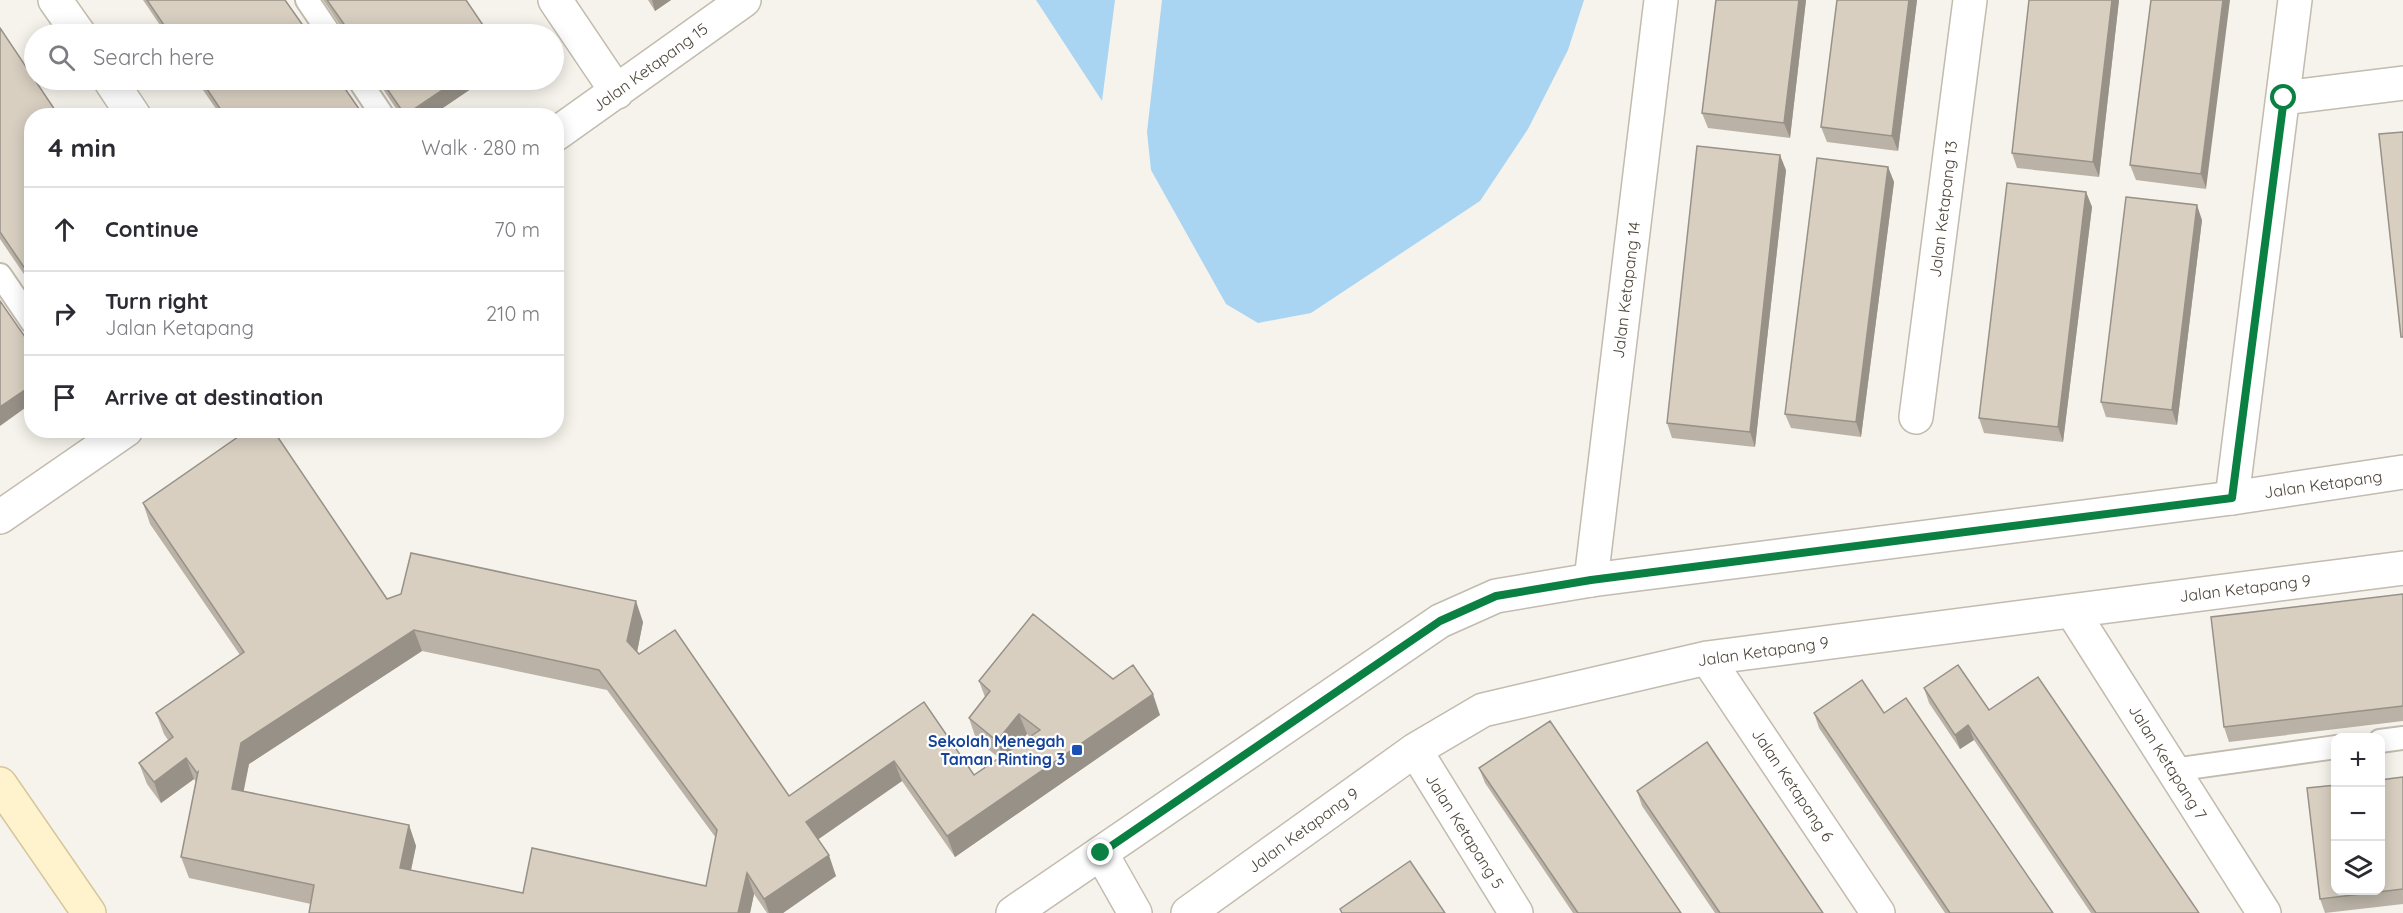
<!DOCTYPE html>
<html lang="en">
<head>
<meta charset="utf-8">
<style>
	body { margin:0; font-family:Quicksand,sans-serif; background:#f2f2f3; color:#2b2b33 }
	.controls { position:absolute; right:18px; bottom:18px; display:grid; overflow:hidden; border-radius:12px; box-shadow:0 3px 15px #0003 }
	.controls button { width:54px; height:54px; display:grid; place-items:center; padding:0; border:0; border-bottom:2px solid #e1e1e2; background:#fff; color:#2b2b33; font:30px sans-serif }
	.stop { position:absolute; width:18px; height:18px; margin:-14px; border:4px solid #0b8043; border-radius:50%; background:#fff }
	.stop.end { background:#0b8043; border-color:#fff; box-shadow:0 2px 6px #0008 }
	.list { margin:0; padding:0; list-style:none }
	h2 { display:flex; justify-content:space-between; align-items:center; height:78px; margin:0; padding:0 24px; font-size:26px }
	h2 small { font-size:20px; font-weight:400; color:#7c7c81 }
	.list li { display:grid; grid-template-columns:39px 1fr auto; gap:18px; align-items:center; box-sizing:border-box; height:84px; padding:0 24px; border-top:2px solid #e1e1e2 }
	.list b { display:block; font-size:22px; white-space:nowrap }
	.list p { margin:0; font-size:20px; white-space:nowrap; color:#7c7c81 }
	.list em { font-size:20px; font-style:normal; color:#7c7c81 }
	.icon { flex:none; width:33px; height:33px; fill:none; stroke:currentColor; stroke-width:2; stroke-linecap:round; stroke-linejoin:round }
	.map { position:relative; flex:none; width:2403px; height:913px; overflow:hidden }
	.search { position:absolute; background:#fff; box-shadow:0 3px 15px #0003; left:24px; top:24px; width:540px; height:66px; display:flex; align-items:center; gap:15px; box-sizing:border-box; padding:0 21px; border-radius:33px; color:#7c7c81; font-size:22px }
	.panel { position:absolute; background:#fff; box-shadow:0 3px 15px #0003; left:24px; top:108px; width:540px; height:330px; border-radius:24px }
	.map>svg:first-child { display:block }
	.water { fill:#a9d4f2 }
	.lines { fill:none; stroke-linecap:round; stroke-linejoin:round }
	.service-casing { stroke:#c2bbae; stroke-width:26 }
	.minor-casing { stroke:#c2bbae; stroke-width:36 }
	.tertiary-casing { stroke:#c2bbae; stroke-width:36 }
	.secondary-casing { stroke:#d6c79b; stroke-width:36 }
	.service { stroke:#fff; stroke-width:22 }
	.minor { stroke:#fff; stroke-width:33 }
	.tertiary { stroke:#fff; stroke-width:33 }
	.secondary { stroke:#fff3cd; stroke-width:33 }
	.wall { fill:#bab2a6; fill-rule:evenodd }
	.shaded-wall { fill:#979187 }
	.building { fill:#d8cfc1; stroke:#979187; stroke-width:1.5; fill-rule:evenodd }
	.route { stroke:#0b8043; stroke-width:8 }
	.transit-dot { fill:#1a4fb4; stroke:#fff; stroke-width:2 }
	.labels { text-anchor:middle; stroke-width:4.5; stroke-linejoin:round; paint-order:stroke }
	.street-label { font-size:16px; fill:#4b4439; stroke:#fff }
	.transit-label { font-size:16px; font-weight:bold; fill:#164399; stroke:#fff; text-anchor:end }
</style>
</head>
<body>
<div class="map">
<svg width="2403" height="913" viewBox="0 0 2403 913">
	<rect width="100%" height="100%" fill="#f6f3ec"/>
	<path class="water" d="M 1036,0 L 1115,0 L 1102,101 Z
		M 1162,0 L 1584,0 L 1568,50 L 1528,129 L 1480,201 L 1311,313 L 1258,323 L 1226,304 L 1151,170 L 1147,132 Z"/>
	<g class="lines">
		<defs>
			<path id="service" d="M 307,0 L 330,34
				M 359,80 L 383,116
				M 0,275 L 32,322
				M 2380,741 L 2403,738
				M 2173,770 L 2336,747"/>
			<path id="minor" d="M 55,0 L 79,34
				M 555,0 L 617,92
				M 110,80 L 134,116
				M 2284,98 L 2403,83
				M 556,134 L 744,0
				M 1916,417 L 1970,0
				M 2232,498 L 2295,0
				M 0,517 L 126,430
				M 1591,580 L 1661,0
				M 2072,611 L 2264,913
				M 1707,658 L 1878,913
				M 1415,750 L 1516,913
				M 1101,853 L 1135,913
				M 1188,913 L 1415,750 L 1483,710 L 1707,658 L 2403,568"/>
			<path id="tertiary" d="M 1013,913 L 1440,621 L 1496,596 L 1591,580 L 2232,498 L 2403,472"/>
			<path id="secondary" d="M 0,784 L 89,913"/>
		</defs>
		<use href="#service" class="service-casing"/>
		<use href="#minor" class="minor-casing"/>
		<use href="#tertiary" class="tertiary-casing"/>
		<use href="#secondary" class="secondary-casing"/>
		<use href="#service" class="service"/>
		<use href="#minor" class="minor"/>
		<use href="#tertiary" class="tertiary"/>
		<use href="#secondary" class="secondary"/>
	</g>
	<path class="wall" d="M 143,0 L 285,0 L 309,34 L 166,34 Z
		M 323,0 L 466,0 L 489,34 L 346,34 Z
		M 648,0 L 671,0 L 655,11 Z
		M 1716,0 L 1806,0 L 1790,138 L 1708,128 L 1702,113 Z
		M 1917,0 L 1898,151 L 1827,142 L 1821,127 Z
		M 2119,0 L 2099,177 L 2017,168 L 2012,153 Z
		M 2151,0 L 2206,189 L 2136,180 L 2130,165 Z
		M 0,28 L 32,116 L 32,286 L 0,239 Z
		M 196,80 L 339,80 L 364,116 L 221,116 Z
		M 377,80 L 484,80 L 431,116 L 401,116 Z
		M 1888,167 L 1894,182 L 1861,437 L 1791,428 L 1785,414 Z
		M 1786,170 L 1755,447 L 1672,438 L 1667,423 Z
		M 2086,192 L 2092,207 L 2063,442 L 1984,433 L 1979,418 Z
		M 2202,220 L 2177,425 L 2106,417 L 2101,402 Z
		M 143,503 L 387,599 L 643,622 L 637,652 L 789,796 L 924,702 L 974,775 L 999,758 L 976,739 L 969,718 L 985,697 L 979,681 L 1113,679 L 1160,715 L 955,857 L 902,781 L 818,839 L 836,876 L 783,913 L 767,913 L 754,894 L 750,913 L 309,913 L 311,904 L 189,878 L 181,857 L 196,782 L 194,779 L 161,803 L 147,784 L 139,763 L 168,740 L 164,734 L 156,713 L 240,655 L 150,524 ZM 422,651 L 607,690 L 716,838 L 706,886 L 523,893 L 411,870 L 416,846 L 409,825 L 243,791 L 249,764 ZM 1027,734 L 1030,737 L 1019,744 Z
		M 2403,594 L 2403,721 L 2229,742 L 2224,727 Z
		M 1924,688 L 1989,710 L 2199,913 L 2091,913 L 1974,740 L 1960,749 L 1929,703 Z
		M 1814,713 L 1884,713 L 2053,913 L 1945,913 L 1819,728 Z
		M 1479,768 L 1681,913 L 1573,913 L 1485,783 Z
		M 2403,777 L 2403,904 L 2325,913 L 2320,899 Z
		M 1637,791 L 1823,913 L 1715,913 L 1642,806 Z"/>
	<path class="shaded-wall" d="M 652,0 L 671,0 L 655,11 Z
		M 1799,0 L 1806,0 L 1790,138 L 1784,123 Z
		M 1909,0 L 1917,0 L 1898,151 L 1892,136 Z
		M 2112,0 L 2119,0 L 2099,177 L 2093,162 Z
		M 2223,0 L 2230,0 L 2206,189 L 2201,174 Z
		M 457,80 L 484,80 L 431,116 L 405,116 Z
		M 1780,155 L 1786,170 L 1755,447 L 1750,432 Z
		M 1888,167 L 1894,182 L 1861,437 L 1856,422 Z
		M 2086,192 L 2092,207 L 2063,442 L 2058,427 Z
		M 2197,205 L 2202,220 L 2177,425 L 2172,410 Z
		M 32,385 L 32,403 L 0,426 L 0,407 Z
		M 636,601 L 643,622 L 635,662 L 627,641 Z
		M 414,630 L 422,651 L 249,764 L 240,810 L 232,789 L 241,743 Z
		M 1153,694 L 1160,715 L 955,857 L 947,836 Z
		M 1019,714 L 1027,734 L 1005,762 L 997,741 Z
		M 1968,725 L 1974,740 L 1960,749 L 1955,735 Z
		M 186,758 L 194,779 L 161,803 L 154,782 Z
		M 894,761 L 902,781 L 813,843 L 806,822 Z
		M 409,825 L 416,846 L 407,889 L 400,868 Z
		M 829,855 L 836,876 L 783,913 L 769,913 L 764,899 Z
		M 747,873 L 754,894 L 750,913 L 738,913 Z"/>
	<path class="building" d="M 147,0 L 285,0 L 309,34 L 170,34 Z
		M 327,0 L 466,0 L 489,34 L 351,34 Z
		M 1716,0 L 1799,0 L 1784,123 L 1702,113 Z
		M 1837,0 L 1909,0 L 1892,136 L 1821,127 Z
		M 2029,0 L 2112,0 L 2093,162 L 2012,153 Z
		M 2151,0 L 2223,0 L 2201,174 L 2130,165 Z
		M 0,28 L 59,116 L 32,116 L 32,279 L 0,232 Z
		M 201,80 L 339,80 L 364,116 L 225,116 Z
		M 381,80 L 457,80 L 405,115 Z
		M 2403,132 L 2403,337 L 2401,337 L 2379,134 Z
		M 1697,146 L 1780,155 L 1750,432 L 1667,423 Z
		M 1817,158 L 1888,167 L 1856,422 L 1785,414 Z
		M 2007,183 L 2086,192 L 2058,427 L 1979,418 Z
		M 2126,197 L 2197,205 L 2172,410 L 2101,402 Z
		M 0,301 L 32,347 L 32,385 L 0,407 Z
		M 248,430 L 273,430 L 387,599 L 401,594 L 411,553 L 636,601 L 627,641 L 639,654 L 675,630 L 789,796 L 924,702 L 974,775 L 1040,730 L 1019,714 L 997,741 L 969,718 L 990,691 L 979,681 L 1033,614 L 1113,679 L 1133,665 L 1153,694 L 947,836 L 894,761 L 806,822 L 829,855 L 764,899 L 747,873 L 738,913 L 309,913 L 314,885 L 181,857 L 198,772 L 197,773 L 186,758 L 154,782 L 139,763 L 173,737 L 156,713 L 244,652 L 143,503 ZM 414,630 L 599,670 L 717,830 L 706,886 L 532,848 L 523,893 L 400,868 L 409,825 L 232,789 L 241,743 Z
		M 2403,594 L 2403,706 L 2224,727 L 2211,617 Z
		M 1958,665 L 1989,710 L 2038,677 L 2199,913 L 2096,913 L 1968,725 L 1955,735 L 1924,688 Z
		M 1862,680 L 1884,713 L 1906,698 L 2053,913 L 1950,913 L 1814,713 Z
		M 1550,721 L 1681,913 L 1578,913 L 1479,768 Z
		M 1707,742 L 1823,913 L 1720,913 L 1637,791 Z
		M 2403,777 L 2403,889 L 2320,899 L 2307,788 L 2336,785 L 2336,891 L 2380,891 L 2380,780 Z
		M 1410,861 L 1445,913 L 1342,913 L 1340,909 Z"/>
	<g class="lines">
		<path class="route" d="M 1101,853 L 1440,621 L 1496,596 L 1591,580 L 2232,498 L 2284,98"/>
	</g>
	<rect class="transit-dot" x="1071" y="744" width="12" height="12" rx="3"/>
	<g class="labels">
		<g class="street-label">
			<text transform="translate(650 67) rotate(-36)" y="6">Jalan Ketapang 15</text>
			<text transform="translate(1943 209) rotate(-83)" y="6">Jalan Ketapang 13</text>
			<text transform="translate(1626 290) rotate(-83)" y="6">Jalan Ketapang 14</text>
			<text transform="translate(2323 484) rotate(-8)" y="6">Jalan Ketapang</text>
			<text transform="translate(2245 588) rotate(-7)" y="6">Jalan Ketapang 9</text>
			<text transform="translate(1763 651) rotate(-8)" y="6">Jalan Ketapang 9</text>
			<text transform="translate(2168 762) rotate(58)" y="6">Jalan Ketapang 7</text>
			<text transform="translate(1793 785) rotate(56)" y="6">Jalan Ketapang 6</text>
			<text transform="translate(1303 830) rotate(-36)" y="6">Jalan Ketapang 9</text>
			<text transform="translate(1465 831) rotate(58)" y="6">Jalan Ketapang 5</text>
		</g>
		<g class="transit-label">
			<text x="1065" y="747">Sekolah Menegah<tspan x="1065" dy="18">Taman Rinting 3</tspan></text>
		</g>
	</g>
</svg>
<div class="controls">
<button>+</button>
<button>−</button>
<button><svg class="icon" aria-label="layers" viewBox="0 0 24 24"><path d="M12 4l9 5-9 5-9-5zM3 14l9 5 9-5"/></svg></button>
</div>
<div class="stop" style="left:2284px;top:98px"></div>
<div class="stop end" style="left:1101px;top:853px"></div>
<div class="search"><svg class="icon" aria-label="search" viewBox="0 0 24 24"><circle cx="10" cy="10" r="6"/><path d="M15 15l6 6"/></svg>Search here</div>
<section class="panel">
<h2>4 min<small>Walk · 280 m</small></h2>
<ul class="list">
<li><svg class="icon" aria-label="ahead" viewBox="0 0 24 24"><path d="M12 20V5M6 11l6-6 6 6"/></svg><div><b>Continue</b></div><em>70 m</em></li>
<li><svg class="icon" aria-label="right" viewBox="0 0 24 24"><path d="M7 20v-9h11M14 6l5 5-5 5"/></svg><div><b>Turn right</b><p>Jalan Ketapang</p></div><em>210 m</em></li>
<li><svg class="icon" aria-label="arrive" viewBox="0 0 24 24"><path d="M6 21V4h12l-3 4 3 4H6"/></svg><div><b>Arrive at destination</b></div></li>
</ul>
</section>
</div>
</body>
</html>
